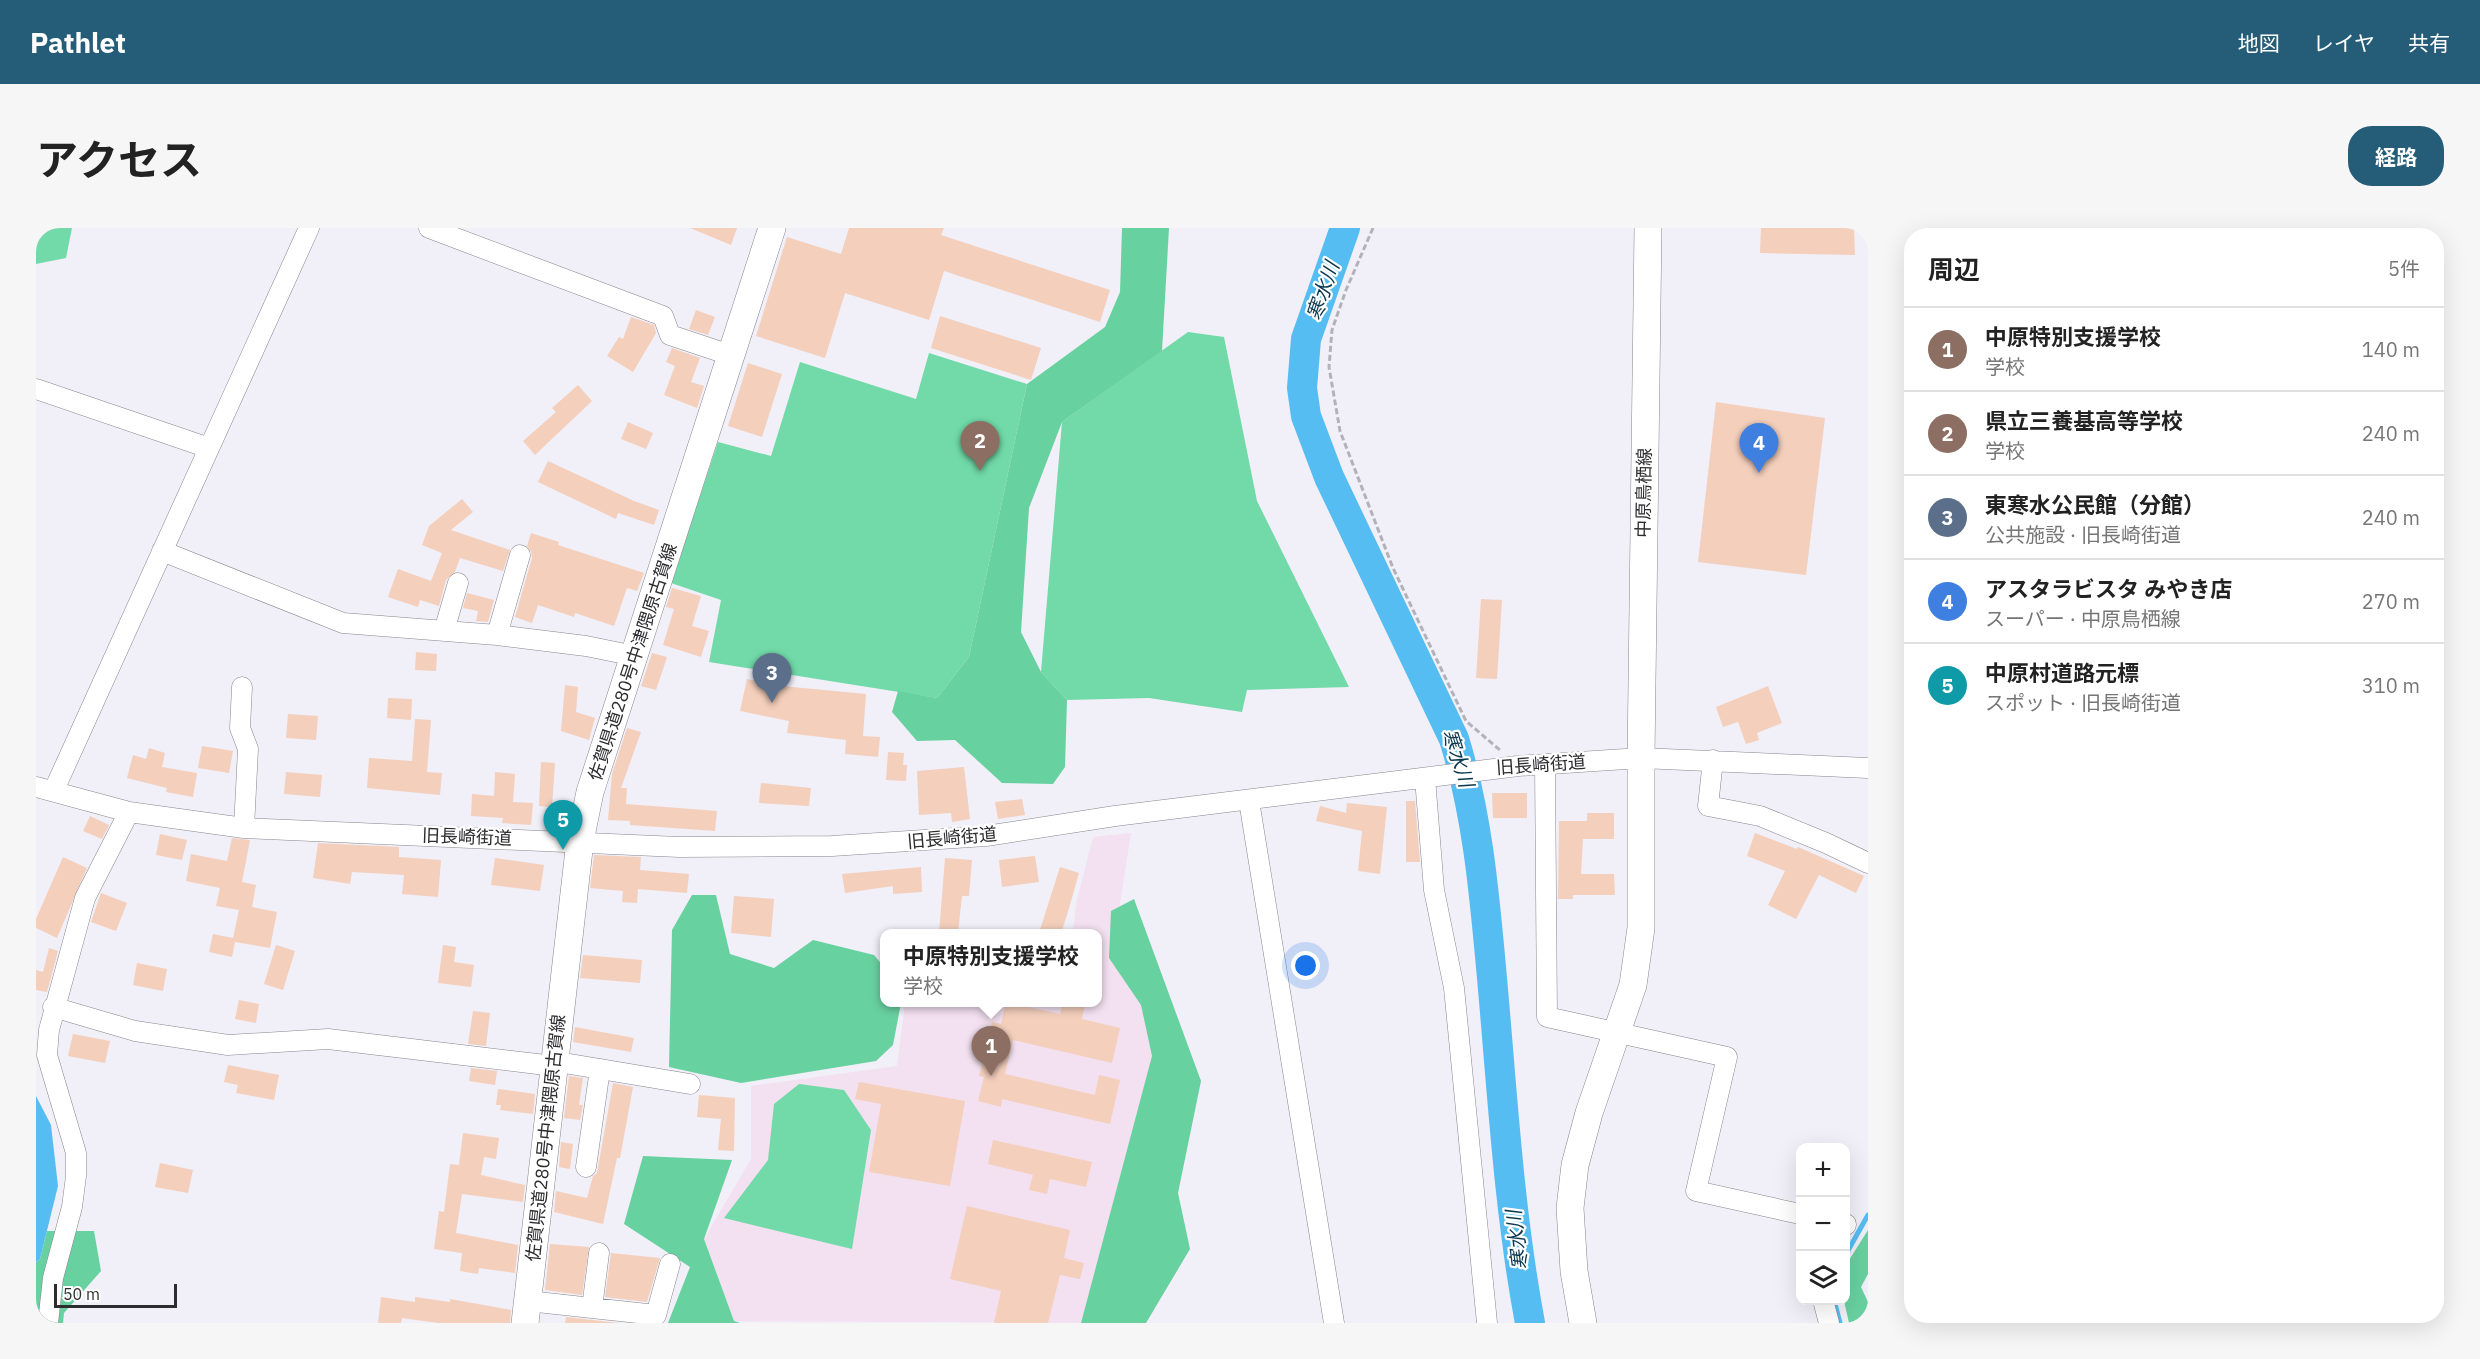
<!DOCTYPE html>
<html lang="ja">
<head>
<meta charset="utf-8">
<style>
	body { margin:0; font-family:"IBM Plex Sans","Noto Sans JP",sans-serif; background:#f6f6f6; color:#222 }
	.controls { position:absolute; right:18px; bottom:18px; display:grid; overflow:hidden; border-radius:12px; box-shadow:0 6px 24px #0002 }
	.controls button { width:54px; height:54px; display:grid; place-items:center; padding:0; border:0; border-bottom:2px solid #e0e0e0; background:#fff; color:#222; font:30px sans-serif }
	.scale { position:absolute; left:18px; bottom:15px; width:123px; box-sizing:border-box; padding-left:6px; border:3px solid #2d2d30; border-top:0; font-size:16px; line-height:21px; white-space:nowrap; color:#2d2d30; -webkit-text-stroke:4px #fff; paint-order:stroke }
	.you { position:absolute; left:1270px; top:738px; width:21px; height:21px; margin:-15px; border:4px solid #fff; border-radius:50%; background:#1a73e8; box-shadow:0 0 0 9px #1a73e833 }
	.badge { display:grid; place-items:center; width:39px; height:39px; border-radius:50%; background:#255c77; color:#fff; font-size:20px; font-weight:700 }
	.pin { position:absolute; translate:-50% -50px; filter:drop-shadow(0 2px 3px #0008) }
	.pin::after { content:''; position:absolute; top:32px; width:21px; height:18px; background:inherit; clip-path:polygon(0 0,100% 0,50% 100%) }
	.popup { position:absolute; left:844px; top:701px; width:222px; height:78px; box-sizing:border-box; display:grid; place-content:center; border-radius:12px; background:#fff; filter:drop-shadow(0 2px 4px #0005); font-size:20px; white-space:nowrap; color:#767676 }
	.popup b { font-size:22px; color:#222 }
	.popup::after { content:''; position:absolute; left:50%; top:100%; margin-left:-12px; border:12px solid transparent; border-top-color:#fff }
	.list { margin:0; padding:0; list-style:none }
	h2 { display:flex; justify-content:space-between; align-items:center; height:78px; margin:0; padding:0 24px; font-size:26px }
	h2 small { font-size:20px; font-weight:400; color:#767676 }
	.list li { display:grid; grid-template-columns:39px 1fr auto; gap:18px; align-items:center; box-sizing:border-box; height:84px; padding:0 24px; border-top:2px solid #e0e0e0 }
	.list b { display:block; font-size:22px; white-space:nowrap }
	.list p { margin:0; font-size:20px; white-space:nowrap; color:#767676 }
	.list em { font-size:20px; font-style:normal; color:#767676 }
	.icon { flex:none; width:33px; height:33px; fill:none; stroke:currentColor; stroke-width:2; stroke-linecap:round; stroke-linejoin:round }
	.map { position:relative; flex:none; width:1832px; height:1095px; overflow:hidden; border-radius:24px }
	header { display:flex; align-items:center; gap:36px; box-sizing:border-box; height:84px; padding:0 30px; background:#255c77; color:#fff }
	header strong { font-size:28px }
	nav { display:flex; gap:33px; margin-inline-start:auto; font-size:21px }
	.intro { display:flex; align-items:center; justify-content:space-between; box-sizing:border-box; height:144px; padding:0 36px }
	h1 { margin:0; font-size:42px }
	.button { padding:15px 27px; border-radius:24px; background:#255c77; color:#fff; font-size:21px; font-weight:700 }
	main { display:flex; gap:36px; padding:0 36px }
	aside { flex:1; background:#fff; border-radius:24px; box-shadow:0 6px 24px #0002 }
	.map>svg:first-child { display:block }
	.education { fill:#f3e0f0 }
	.green { fill:#71daa8 }
	.forest { fill:#68d1a0 }
	.water { fill:#55bdf2 }
	.lines { fill:none; stroke-linecap:round; stroke-linejoin:round }
	.stream { stroke:#55bdf2; stroke-width:5 }
	.river { stroke:#55bdf2; stroke-width:30 }
	.building { fill:#f4cfbc }
	.street-casing { stroke:#87858e; stroke-width:21 }
	.secondary-casing { stroke:#87858e; stroke-width:28 }
	.path { stroke:#b4b2b9; stroke-width:3; stroke-dasharray:6 3; stroke-linecap:butt }
	.street { stroke:#fff; stroke-width:20 }
	.secondary { stroke:#fff; stroke-width:27 }
	.labels { text-anchor:middle; stroke-width:4.5; stroke-linejoin:round; paint-order:stroke }
	.street-label { font-size:18px; fill:#2d2d30; stroke:#fff }
	.water-label { font-size:20px; font-style:italic; fill:#0a384e; stroke:#fff }
</style>
</head>
<body>
<header>
<strong>Pathlet</strong>
<nav><a>地図</a><a>レイヤ</a><a>共有</a></nav>
</header>
<div class="intro"><h1>アクセス</h1><a class="button">経路</a></div>
<main>
<div class="map">
<svg width="1832" height="1095" viewBox="0 0 1832 1095">
	<rect width="100%" height="100%" fill="#f1eff8"/>
	<path class="education" d="M 1095,605 L 1081,694 L 1127,827 L 1061,1095 L 698,1093 L 668,1011 L 715,931 L 715,858 L 861,838 L 869,776 L 919,778 L 922,774 L 1062,774 L 1062,706 L 1037,705 L 1040,676 L 1057,609 Z"/>
	<path class="green" d="M 0,0 L 36,0 L 30,30 L 0,36 Z
		M 1152,104 L 1188,109 L 1221,273 L 1313,459 L 1211,462 L 1206,484 L 1113,470 L 1031,472 L 1005,444 L 1026,194 Z
		M 893,125 L 991,156 L 933,429 L 901,470 L 673,434 L 685,372 L 635,355 L 682,214 L 735,228 L 764,134 L 880,171 Z
		M 763,856 L 808,862 L 835,902 L 816,1021 L 688,990 L 732,932 L 738,876 Z"/>
	<path class="forest" d="M 1086,0 L 1133,0 L 1126,123 L 1026,194 L 993,280 L 985,404 L 1005,444 L 1031,472 L 1029,539 L 1017,556 L 966,555 L 919,512 L 881,513 L 856,484 L 862,463 L 901,470 L 933,429 L 991,156 L 1069,99 L 1084,64 Z
		M 656,667 L 680,667 L 694,726 L 738,740 L 777,712 L 838,727 L 848,739 L 848,774 L 865,775 L 857,817 L 840,833 L 705,855 L 633,839 L 636,702 Z
		M 1098,671 L 1165,853 L 1142,965 L 1154,1021 L 1110,1095 L 1045,1095 L 1116,828 L 1105,777 L 1073,730 L 1075,683 Z
		M 607,928 L 696,932 L 668,1011 L 698,1093 L 704,1095 L 632,1095 L 654,1039 L 588,996 Z
		M 1832,1002 L 1832,1046 L 1825,1059 L 1832,1074 L 1832,1095 L 1813,1095 L 1808,1073 L 1810,1037 Z
		M 11,1003 L 58,1003 L 65,1043 L 28,1085 L 27,1095 L 0,1095 L 0,1034 L 4,1031 Z"/>
	<path class="water" d="M 0,868 L 15,897 L 22,958 L 4,1031 L 0,1034 Z"/>
	<g class="lines">
		<path class="stream" d="M 1810,1026 L 1832,987
			M 1798,1072 L 1804,1095"/>
		<path class="river" d="M 1309,0 L 1270,111 L 1266,160 L 1270,188 L 1293,249 L 1418,511 C 1441,585 1448,662 1455,739 C 1466,858 1472,978 1494,1095"/>
	</g>
	<path class="building" d="M 654,0 L 701,0 L 695,17 Z
		M 813,0 L 908,0 L 905,7 L 1074,62 L 1064,94 L 908,43 L 893,92 L 809,65 L 789,130 L 720,108 L 751,9 L 805,26 Z
		M 1725,0 L 1818,0 L 1819,27 L 1724,25 Z
		M 660,82 L 679,89 L 672,107 L 653,101 Z
		M 904,88 L 1005,120 L 995,152 L 895,120 Z
		M 595,89 L 618,97 L 620,105 L 597,144 L 571,128 L 583,109 L 587,111 Z
		M 636,120 L 664,130 L 655,154 L 668,158 L 661,180 L 628,167 L 639,138 L 630,134 Z
		M 712,135 L 746,146 L 726,209 L 692,198 Z
		M 542,157 L 556,173 L 499,227 L 487,213 L 520,184 L 516,180 Z
		M 1680,174 L 1789,190 L 1770,347 L 1662,334 Z
		M 592,194 L 617,205 L 610,221 L 585,211 Z
		M 512,233 L 598,273 L 623,282 L 618,297 L 582,285 L 580,291 L 502,254 Z
		M 426,271 L 437,284 L 415,302 L 474,322 L 467,343 L 424,330 L 419,344 L 410,352 L 403,378 L 384,372 L 382,379 L 352,369 L 362,341 L 395,353 L 406,325 L 386,317 L 393,298 Z
		M 495,305 L 523,314 L 522,317 L 608,345 L 601,363 L 591,360 L 578,398 L 539,385 L 538,389 L 502,377 L 496,395 L 479,389 L 496,330 L 495,324 L 491,318 Z
		M 636,360 L 665,368 L 656,398 L 673,403 L 665,429 L 627,417 L 638,381 L 630,379 Z
		M 431,365 L 458,372 L 452,394 L 440,393 L 442,383 L 427,380 Z
		M 1445,371 L 1466,372 L 1461,451 L 1440,450 Z
		M 380,424 L 401,426 L 400,443 L 379,442 Z
		M 616,425 L 631,429 L 620,462 L 605,458 Z
		M 711,451 L 746,458 L 830,466 L 827,508 L 844,509 L 842,529 L 809,526 L 810,512 L 751,505 L 753,493 L 704,483 Z
		M 529,457 L 542,459 L 540,484 L 559,490 L 553,512 L 525,503 Z
		M 1732,458 L 1746,495 L 1721,505 L 1723,512 L 1710,516 L 1702,494 L 1687,499 L 1680,479 Z
		M 352,470 L 376,471 L 375,492 L 351,490 Z
		M 252,486 L 282,488 L 280,512 L 250,510 Z
		M 379,491 L 395,492 L 391,544 L 406,545 L 404,567 L 331,560 L 333,530 L 376,533 Z
		M 591,500 L 605,504 L 585,560 L 591,560 L 590,576 L 681,583 L 679,603 L 594,597 L 594,593 L 572,592 L 576,546 Z
		M 166,518 L 197,523 L 193,545 L 162,540 Z
		M 113,520 L 129,525 L 126,539 L 161,545 L 157,569 L 130,564 L 131,560 L 91,550 L 97,527 L 110,531 Z
		M 852,524 L 868,525 L 867,537 L 871,537 L 870,553 L 850,552 Z
		M 505,534 L 519,535 L 516,579 L 503,578 Z
		M 928,539 L 934,591 L 916,594 L 915,585 L 883,587 L 881,543 Z
		M 250,544 L 286,547 L 284,569 L 248,566 Z
		M 459,544 L 479,546 L 477,574 L 497,575 L 495,597 L 466,595 L 467,590 L 435,588 L 436,566 L 458,568 Z
		M 725,555 L 775,560 L 773,578 L 723,575 Z
		M 1456,565 L 1491,565 L 1491,590 L 1457,590 Z
		M 986,571 L 989,587 L 962,591 L 959,574 Z
		M 1370,573 L 1379,573 L 1384,634 L 1370,634 Z
		M 1311,575 L 1351,579 L 1344,646 L 1322,643 L 1326,603 L 1280,593 L 1284,578 L 1310,585 Z
		M 1551,585 L 1578,585 L 1578,611 L 1547,611 L 1545,646 L 1578,646 L 1579,667 L 1537,667 L 1537,671 L 1522,671 L 1523,593 L 1551,593 Z
		M 54,588 L 73,597 L 66,611 L 47,603 Z
		M 1719,605 L 1761,621 L 1762,619 L 1828,648 L 1820,665 L 1783,647 L 1760,691 L 1732,677 L 1749,643 L 1711,628 Z
		M 124,606 L 151,612 L 146,632 L 120,627 Z
		M 196,610 L 214,612 L 206,654 L 220,657 L 216,679 L 241,684 L 234,720 L 199,714 L 196,729 L 173,724 L 177,706 L 197,710 L 203,682 L 180,678 L 184,660 L 150,653 L 155,626 L 191,633 Z
		M 282,615 L 363,619 L 363,629 L 405,632 L 402,669 L 366,666 L 368,647 L 316,644 L 314,656 L 277,650 Z
		M 558,627 L 605,629 L 604,642 L 653,646 L 651,665 L 602,661 L 601,675 L 586,674 L 587,663 L 554,660 Z
		M 999,628 L 1003,654 L 966,659 L 963,632 Z
		M 27,629 L 51,640 L 21,710 L 0,700 L 0,691 Z
		M 459,630 L 508,637 L 504,663 L 455,657 Z
		M 909,630 L 936,632 L 933,668 L 926,668 L 922,705 L 903,705 Z
		M 885,639 L 886,664 L 857,666 L 857,658 L 809,665 L 806,646 Z
		M 1024,639 L 1043,645 L 1031,687 L 1025,705 L 1003,705 Z
		M 65,665 L 91,675 L 80,703 L 55,694 Z
		M 698,668 L 738,671 L 735,709 L 695,705 Z
		M 240,717 L 259,723 L 247,762 L 228,756 Z
		M 407,717 L 420,719 L 418,734 L 438,737 L 435,759 L 402,755 Z
		M 13,720 L 22,723 L 11,764 L 0,762 L 0,742 L 7,744 Z
		M 547,727 L 606,732 L 604,755 L 544,750 Z
		M 101,735 L 131,741 L 127,763 L 97,757 Z
		M 203,772 L 223,776 L 220,795 L 199,791 Z
		M 970,774 L 1024,786 L 1027,774 L 1041,774 L 1049,776 L 1046,791 L 1084,800 L 1076,835 L 977,812 L 969,846 L 1059,867 L 1063,847 L 1084,852 L 1074,896 L 966,871 L 965,879 L 942,873 L 948,849 L 943,848 L 956,794 L 965,796 Z
		M 437,783 L 454,785 L 450,818 L 432,816 Z
		M 539,799 L 598,810 L 595,824 L 537,814 Z
		M 37,806 L 74,813 L 69,835 L 32,828 Z
		M 192,837 L 243,847 L 238,872 L 200,865 L 202,857 L 188,854 Z
		M 435,840 L 461,843 L 459,857 L 433,853 Z
		M 533,848 L 547,850 L 543,877 L 547,877 L 544,892 L 528,890 Z
		M 823,854 L 929,873 L 914,958 L 833,944 L 845,876 L 819,871 Z
		M 577,855 L 597,859 L 584,930 L 581,930 L 567,996 L 518,984 L 520,963 L 551,970 L 557,948 L 561,945 Z
		M 462,861 L 499,866 L 497,886 L 464,882 L 465,877 L 460,877 Z
		M 663,867 L 699,870 L 698,923 L 682,922 L 685,891 L 661,889 Z
		M 427,905 L 463,910 L 460,931 L 448,929 L 445,947 L 489,957 L 487,974 L 426,966 L 420,1005 L 482,1017 L 479,1045 L 443,1040 L 442,1046 L 424,1043 L 426,1025 L 398,1021 L 403,983 L 408,984 L 414,936 L 423,937 Z
		M 957,912 L 1056,934 L 1050,959 L 1014,951 L 1011,966 L 993,962 L 997,947 L 952,936 Z
		M 525,914 L 537,916 L 534,941 L 523,939 Z
		M 124,935 L 157,942 L 152,965 L 119,959 Z
		M 931,978 L 1034,1002 L 1028,1030 L 1048,1035 L 1044,1051 L 1024,1047 L 1012,1095 L 958,1095 L 965,1063 L 914,1051 Z
		M 514,1016 L 553,1019 L 546,1067 L 509,1062 Z
		M 575,1025 L 624,1030 L 611,1074 L 569,1069 Z
		M 345,1069 L 379,1074 L 379,1069 L 414,1074 L 414,1071 L 475,1082 L 474,1095 L 402,1095 L 366,1090 L 365,1095 L 342,1095 Z
		M 530,1089 L 583,1095 L 529,1095 Z"/>
	<g class="lines">
		<defs>
			<path id="street" d="M 393,0 L 627,88 L 634,107 L 697,128
				M 0,161 L 173,220
				M 126,323 L 307,395 L 461,407 L 550,418 L 599,428
				M 408,403 L 422,355
				M 461,407 L 484,327
				M 206,459 L 204,500 L 212,521 L 208,600
				M 1677,532 L 1672,578 L 1724,588 L 1790,615 L 1832,635
				M 1509,537 L 1511,789 L 1691,829 L 1660,963 L 1764,986
				M 1389,550 L 1398,662 L 1418,760 L 1451,1095
				M 0,559 L 93,584 L 208,600 L 643,619 L 796,618 L 950,608 L 1079,588 L 1482,538 L 1605,530 L 1832,540
				M 18,562 L 273,0
				M 1213,573 L 1298,1095
				M 17,779 L 99,803 L 192,817 L 292,811 L 518,838 L 528,835 L 654,856
				M 550,939 L 564,841
				M 1810,996 L 1810,997
				M 1787,1072 L 1793,1095
				M 492,1073 L 620,1087 L 634,1036
				M 556,1080 L 563,1025
				M 12,1095 L 17,1050 L 36,979 L 40,948 L 40,925 L 11,827 L 13,802 L 49,670 L 93,584"/>
			<path id="secondary" d="M 489,1095 L 544,613 L 554,564 L 736,0
				M 1547,1095 L 1538,1043 L 1534,980 L 1539,937 L 1553,885 L 1597,757 L 1605,700 L 1605,530 L 1612,0"/>
		</defs>
		<use href="#street" class="street-casing"/>
		<use href="#secondary" class="secondary-casing"/>
		<path class="path" d="M 1337,0 L 1310,62 L 1296,102 L 1293,139 L 1304,203 L 1357,340 L 1430,493 L 1465,523"/>
		<use href="#street" class="street"/>
		<use href="#secondary" class="secondary"/>
	</g>
	<g class="labels">
		<g class="street-label">
			<text transform="translate(1608 265) rotate(-89)" y="6">中原鳥栖線</text>
			<text transform="translate(597 434) rotate(-72)" y="6">佐賀県道280号中津隈原古賀線</text>
			<text transform="translate(1505 537) rotate(-4)" y="6">旧長崎街道</text>
			<text transform="translate(431 609) rotate(2)" y="6">旧長崎街道</text>
			<text transform="translate(916 610) rotate(-5)" y="6">旧長崎街道</text>
			<text transform="translate(510 910) rotate(-84)" y="6">佐賀県道280号中津隈原古賀線</text>
		</g>
		<g class="water-label">
			<text transform="translate(1287 63) rotate(-71)" y="7">寒水川</text>
			<text transform="translate(1422 530) rotate(72)" y="7">寒水川</text>
			<text transform="translate(1481 1012) rotate(-97)" y="7">寒水川</text>
		</g>
	</g>
</svg>
<div class="controls">
<button>+</button>
<button>−</button>
<button><svg class="icon" aria-label="layers" viewBox="0 0 24 24"><path d="M12 4l9 5-9 5-9-5zM3 14l9 5 9-5"/></svg></button>
</div>
<div class="scale">50 m</div>
<div class="you"></div>
<div class="pin badge" style="left:955px;top:848px;background:#8d6e63">1</div>
<div class="popup"><b>中原特別支援学校</b>学校</div>
<div class="pin badge" style="left:944px;top:243px;background:#8d6e63">2</div>
<div class="pin badge" style="left:736px;top:475px;background:#5c6f8a">3</div>
<div class="pin badge" style="left:1723px;top:245px;background:#3f7fe0">4</div>
<div class="pin badge" style="left:527px;top:622px;background:#0f9aa8">5</div>
</div>
<aside>
<h2>周辺<small>5件</small></h2>
<ul class="list">
<li><span class="badge" style="background:#8d6e63">1</span><div><b>中原特別支援学校</b><p>学校</p></div><em>140 m</em></li>
<li><span class="badge" style="background:#8d6e63">2</span><div><b>県立三養基高等学校</b><p>学校</p></div><em>240 m</em></li>
<li><span class="badge" style="background:#5c6f8a">3</span><div><b>東寒水公民館（分館）</b><p>公共施設 · 旧長崎街道</p></div><em>240 m</em></li>
<li><span class="badge" style="background:#3f7fe0">4</span><div><b>アスタラビスタ みやき店</b><p>スーパー · 中原鳥栖線</p></div><em>270 m</em></li>
<li><span class="badge" style="background:#0f9aa8">5</span><div><b>中原村道路元標</b><p>スポット · 旧長崎街道</p></div><em>310 m</em></li>
</ul>
</aside>
</main>
</body>
</html>
